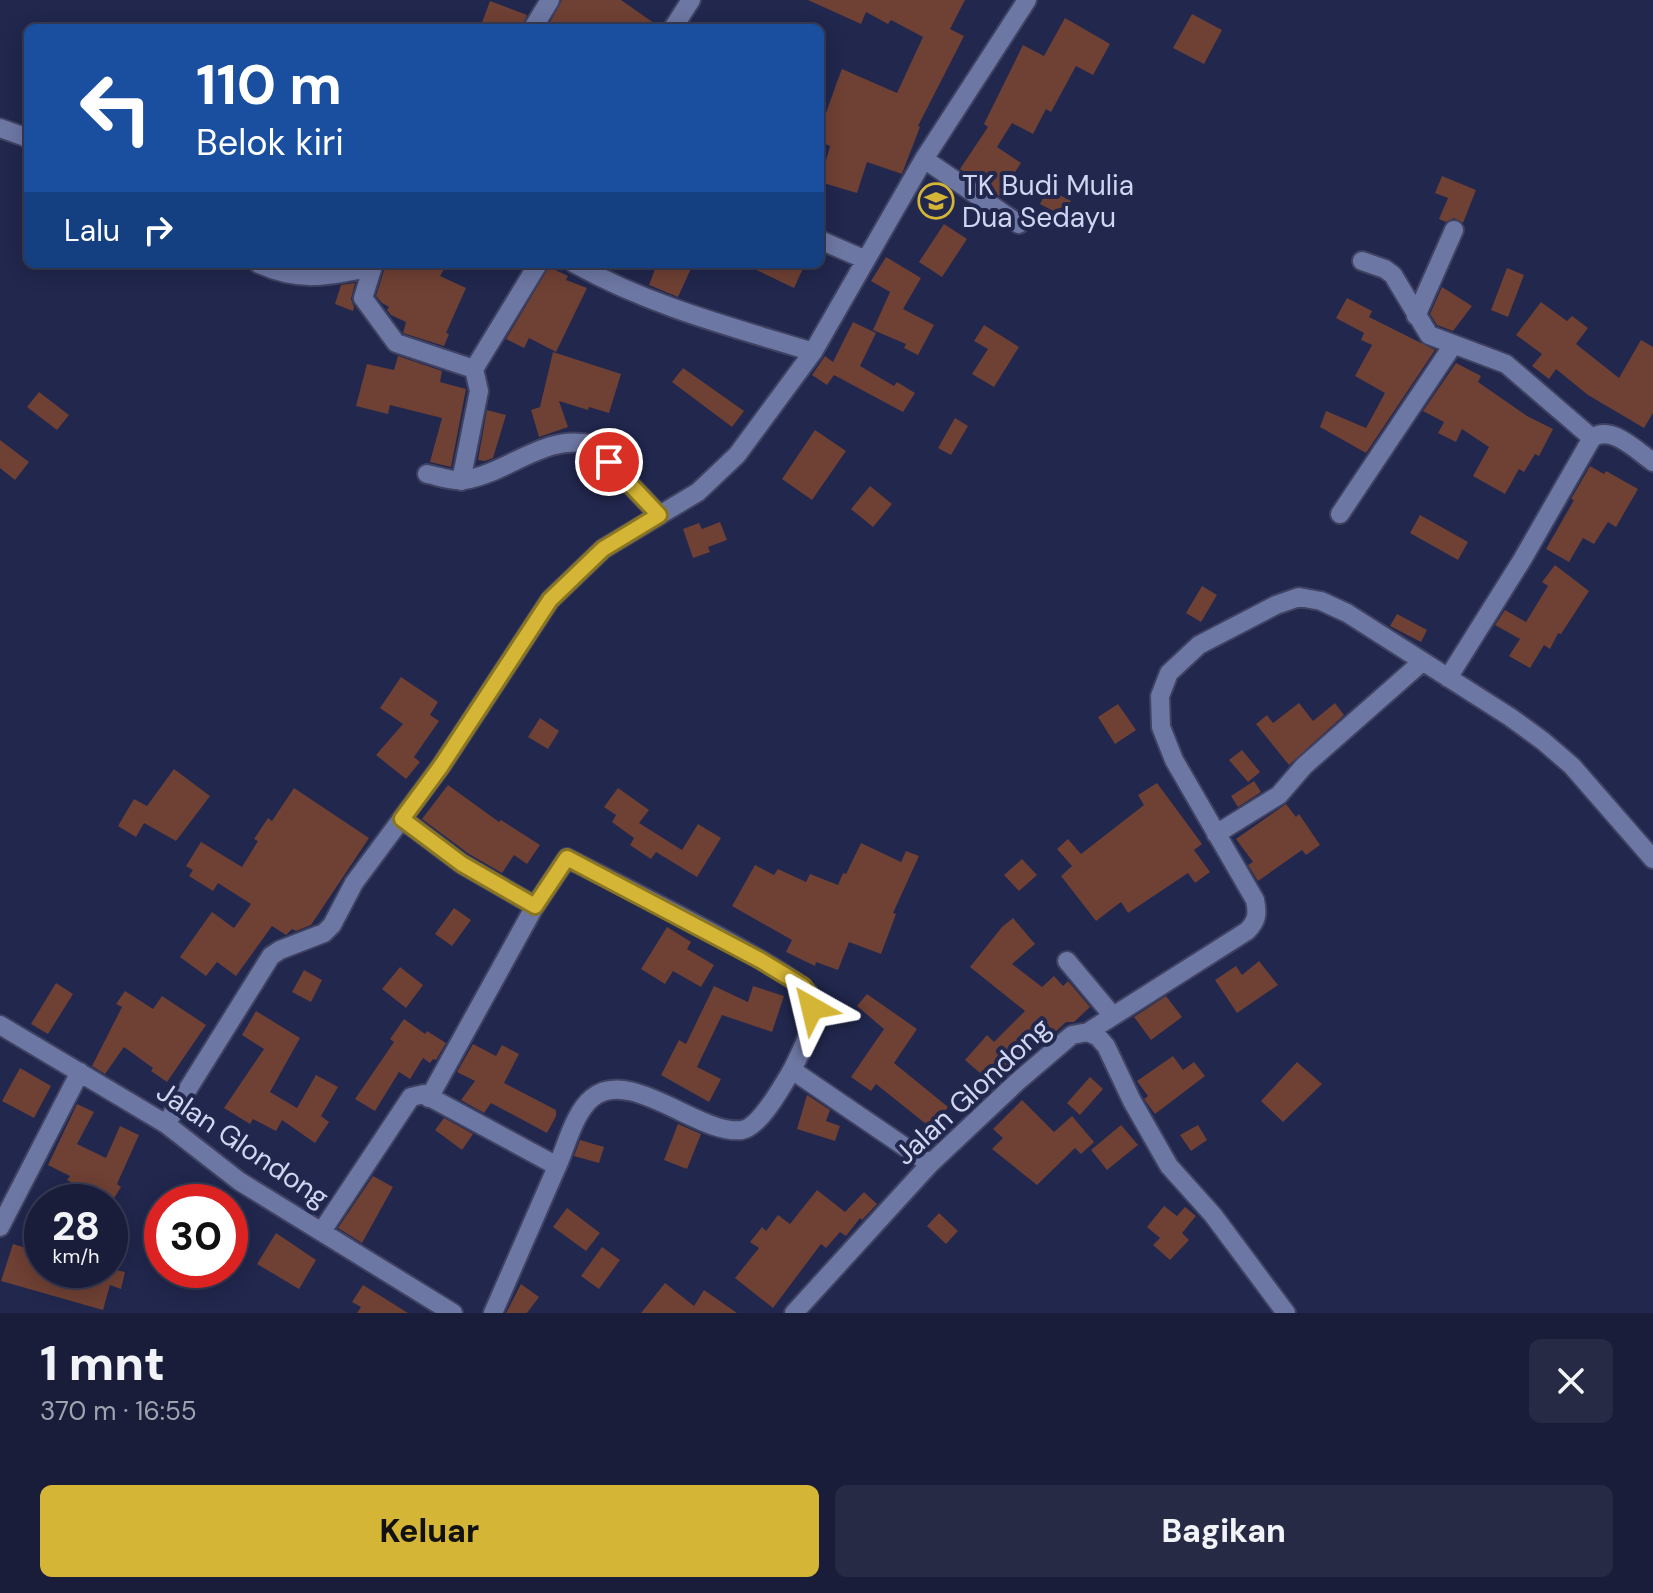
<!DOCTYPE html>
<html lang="id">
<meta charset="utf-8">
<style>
body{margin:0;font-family:"DM Sans",sans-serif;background:#262a45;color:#f1f3f6;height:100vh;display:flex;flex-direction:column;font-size:30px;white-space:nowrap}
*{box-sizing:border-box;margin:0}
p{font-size:26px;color:#9fa2af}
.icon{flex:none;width:44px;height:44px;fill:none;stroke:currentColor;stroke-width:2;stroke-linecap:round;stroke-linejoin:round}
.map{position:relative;height:1313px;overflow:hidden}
.drawer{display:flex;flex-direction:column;background:#191d3a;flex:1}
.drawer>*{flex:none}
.guide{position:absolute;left:24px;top:24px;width:800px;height:244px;border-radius:12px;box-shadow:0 4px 20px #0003,0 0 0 2px #373b54;background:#1a4fa0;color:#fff;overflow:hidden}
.speed{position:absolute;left:24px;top:1184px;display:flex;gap:16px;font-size:40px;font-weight:700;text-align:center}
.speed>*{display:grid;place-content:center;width:104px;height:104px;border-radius:50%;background:#191d3a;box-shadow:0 4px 20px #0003,0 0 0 2px #373b54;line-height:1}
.speed small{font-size:20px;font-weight:400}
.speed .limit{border:12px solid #d22;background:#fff;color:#111}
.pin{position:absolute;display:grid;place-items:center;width:68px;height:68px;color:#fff;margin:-34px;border:4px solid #fff;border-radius:50%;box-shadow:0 2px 8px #0007}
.me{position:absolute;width:88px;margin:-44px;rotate:323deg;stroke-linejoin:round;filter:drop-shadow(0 0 6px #0008)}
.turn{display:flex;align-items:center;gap:28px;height:168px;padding:0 40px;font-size:36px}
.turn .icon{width:104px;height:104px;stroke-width:2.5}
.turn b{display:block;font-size:56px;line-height:68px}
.then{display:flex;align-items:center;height:76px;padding:0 40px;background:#0003;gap:16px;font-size:30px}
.round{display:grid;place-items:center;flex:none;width:84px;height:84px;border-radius:12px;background:#262a45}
.headline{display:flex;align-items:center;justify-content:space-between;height:136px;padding:0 40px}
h1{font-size:48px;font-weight:800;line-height:60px}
.action{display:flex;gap:16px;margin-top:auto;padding:16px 40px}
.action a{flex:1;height:92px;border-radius:12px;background:#d5b535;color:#111;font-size:32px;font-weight:800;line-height:92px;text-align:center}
.action a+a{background:#262a45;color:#f1f3f6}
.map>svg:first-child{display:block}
.building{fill:#6f4034}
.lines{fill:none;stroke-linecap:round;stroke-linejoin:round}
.minor-casing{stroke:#3f4262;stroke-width:22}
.minor{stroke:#6d77a3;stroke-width:18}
.route-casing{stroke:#8a7622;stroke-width:20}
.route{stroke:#d5b535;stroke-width:14}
.labels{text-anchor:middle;stroke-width:8;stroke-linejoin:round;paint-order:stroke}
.poi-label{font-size:28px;fill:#d0d6ef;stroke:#21274d;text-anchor:start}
.street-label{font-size:28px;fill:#d0d6ef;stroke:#21274d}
</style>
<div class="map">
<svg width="1653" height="1313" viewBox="0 0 1653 1313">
<rect width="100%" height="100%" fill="#21274d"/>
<!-- building -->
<path class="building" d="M 562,0 L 621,0 L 661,28 L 547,28 Z
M 808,0 L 965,0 L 950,29 L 964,36 L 918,126 L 920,127 L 903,171 L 902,174 L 867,162 L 857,193 L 820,182 L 830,146 L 820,142 L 820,130 L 837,82 L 842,69 L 897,93 L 923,37 L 891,20 L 888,24 L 866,12 L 861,24 Z
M 490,1 L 527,15 L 521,28 L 480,28 Z
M 1192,14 L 1222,30 L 1204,64 L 1173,48 Z
M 1065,18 L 1110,44 L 1093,75 L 1076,66 L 1051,112 L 1046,109 L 1033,134 L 1012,123 L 997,147 L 1021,163 L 999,196 L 960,169 L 988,127 L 984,124 L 1023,45 L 1044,56 Z
M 1442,176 L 1476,190 L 1463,223 L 1454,218 L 1446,222 L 1439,219 L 1448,198 L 1435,193 Z
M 1048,189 L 1071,201 L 1063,216 L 1040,204 Z
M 944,224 L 967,239 L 942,277 L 919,262 Z
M 886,257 L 921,278 L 903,309 L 934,325 L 918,355 L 904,348 L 906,344 L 873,330 L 890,292 L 871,281 Z
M 386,264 L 447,264 L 440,276 L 466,288 L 446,333 L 449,334 L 444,346 L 403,333 L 406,322 L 391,315 L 387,310 L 389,307 L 382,303 L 376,296 Z
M 657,264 L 693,264 L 678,297 L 649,285 Z
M 744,264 L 805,264 L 794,288 Z
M 549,267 L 568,276 L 566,280 L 587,288 L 556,352 L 529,338 L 524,348 L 506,339 Z
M 1507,268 L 1524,275 L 1508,317 L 1491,310 Z
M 355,283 L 351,299 L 354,307 L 353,311 L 335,304 L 341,285 Z
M 1442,287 L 1472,306 L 1453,331 L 1437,325 L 1430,314 Z
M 1347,298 L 1372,311 L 1369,317 L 1435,350 L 1366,453 L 1320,427 L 1326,411 L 1366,428 L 1385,393 L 1355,376 L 1372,345 L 1361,340 L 1364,333 L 1336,318 Z
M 1541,302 L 1567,321 L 1572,316 L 1588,328 L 1576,344 L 1619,378 L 1641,340 L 1653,347 L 1653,413 L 1644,428 L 1588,395 L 1556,369 L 1549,379 L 1532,366 L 1542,354 L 1516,335 Z
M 853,322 L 876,333 L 860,366 L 894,386 L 897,382 L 915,393 L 903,412 L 834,375 L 827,385 L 812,375 L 825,356 L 833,362 Z
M 984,325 L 1019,347 L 994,387 L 972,374 L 988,349 L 974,341 Z
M 553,352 L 621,374 L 609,413 L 589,407 L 588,410 L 559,401 L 568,427 L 539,437 L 531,410 L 540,407 Z
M 398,356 L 442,371 L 440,382 L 466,389 L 451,467 L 430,462 L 442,418 L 390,405 L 388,414 L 356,406 L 367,364 L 394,370 Z
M 1456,363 L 1481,376 L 1478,382 L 1527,416 L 1553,429 L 1539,456 L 1535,454 L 1524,472 L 1519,469 L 1505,494 L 1473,476 L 1489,447 L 1462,429 L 1456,442 L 1438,433 L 1444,422 L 1423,411 Z
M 683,368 L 744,411 L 732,427 L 672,382 Z
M 39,392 L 69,415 L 57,430 L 27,407 Z
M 487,410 L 506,415 L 493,458 L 485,461 L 478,460 Z
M 955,418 L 968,426 L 951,455 L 938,448 Z
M 815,430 L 846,451 L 812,500 L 782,479 Z
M 0,440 L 29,462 L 15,480 L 0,468 Z
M 1590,466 L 1604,474 L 1606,471 L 1638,489 L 1616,527 L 1608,522 L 1594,544 L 1583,538 L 1569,562 L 1546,549 L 1574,500 L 1571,499 Z
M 870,486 L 892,504 L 873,527 L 851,509 Z
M 1420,515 L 1468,542 L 1458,560 L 1410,533 Z
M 720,522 L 727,540 L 708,547 L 710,552 L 693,558 L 683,529 L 699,523 L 702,529 Z
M 1555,565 L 1589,591 L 1561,634 L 1558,633 L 1550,649 L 1544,645 L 1530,668 L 1509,656 L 1520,639 L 1495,625 L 1505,610 L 1526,622 L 1548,586 L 1542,582 Z
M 1202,586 L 1217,595 L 1201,622 L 1186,613 Z
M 1397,614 L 1427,630 L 1421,642 L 1390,626 Z
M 401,677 L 438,702 L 430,715 L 439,721 L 414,757 L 420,762 L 406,779 L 376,755 L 403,724 L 380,708 Z
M 1299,703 L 1313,721 L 1335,703 L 1344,715 L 1289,765 L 1256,724 L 1267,715 L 1273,723 Z
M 1118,704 L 1136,730 L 1115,744 L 1098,717 Z
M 540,718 L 559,731 L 548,749 L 528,737 Z
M 1242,750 L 1260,772 L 1248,782 L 1229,760 Z
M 174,769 L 210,796 L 176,841 L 144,823 L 136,837 L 118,826 L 134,799 L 147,806 Z
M 1254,781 L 1261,792 L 1238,807 L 1231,796 Z
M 1157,783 L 1202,844 L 1194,850 L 1210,872 L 1195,883 L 1188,873 L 1128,913 L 1121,902 L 1096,921 L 1061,876 L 1072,866 L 1057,849 L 1068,839 L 1081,854 L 1144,805 L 1138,795 Z
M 448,785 L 499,822 L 501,820 L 540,845 L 527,864 L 514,855 L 502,873 L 469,854 L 422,819 Z
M 294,788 L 369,838 L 311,925 L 296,931 L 292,929 L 286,935 L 272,926 L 236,976 L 217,962 L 206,976 L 180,957 L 212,912 L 234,928 L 251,904 L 218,883 L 213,891 L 189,876 L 193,870 L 186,866 L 201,842 L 242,867 L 258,841 L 254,839 L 268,818 L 272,821 Z
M 618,788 L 649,810 L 639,823 L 682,850 L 698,824 L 721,838 L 697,877 L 656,852 L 651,859 L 630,845 L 634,838 L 612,822 L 616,815 L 604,807 Z
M 1286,804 L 1296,817 L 1299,814 L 1320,845 L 1306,855 L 1302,850 L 1258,881 L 1248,865 L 1253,862 L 1236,839 Z
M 861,843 L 901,862 L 906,851 L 919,856 L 893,913 L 896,914 L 881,954 L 849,942 L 838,970 L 816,962 L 815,966 L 786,952 L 792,940 L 732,906 L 755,865 L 774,875 L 778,869 L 806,882 L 810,874 L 838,885 L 843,873 L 846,874 Z
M 1022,859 L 1037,875 L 1019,891 L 1004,875 Z
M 454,908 L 471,920 L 452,946 L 435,934 Z
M 1013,918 L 1035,944 L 1012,964 L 1042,987 L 1054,976 L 1063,986 L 1068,981 L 1090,1007 L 1074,1022 L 1066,1022 L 1038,1048 L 1036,1046 L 1011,1071 L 1002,1064 L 988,1080 L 965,1060 L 987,1035 L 994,1042 L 1025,1011 L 970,967 L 1002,927 Z
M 667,927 L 691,942 L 687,949 L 714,965 L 701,987 L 673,971 L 665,984 L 641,969 Z
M 1259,961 L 1278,985 L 1237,1013 L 1215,980 L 1236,966 L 1242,975 Z
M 400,967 L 423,985 L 406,1008 L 382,989 Z
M 304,970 L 322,980 L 311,1002 L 292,992 Z
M 56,983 L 73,994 L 48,1034 L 31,1024 Z
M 714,986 L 748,1002 L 753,986 L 784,996 L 772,1032 L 722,1015 L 697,1067 L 721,1079 L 709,1102 L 661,1075 L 679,1040 L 686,1044 Z
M 125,991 L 153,1009 L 162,996 L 206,1025 L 167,1082 L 151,1071 L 153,1068 L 124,1047 L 105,1074 L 92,1066 L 122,1007 L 116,1004 Z
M 867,994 L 917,1029 L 894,1063 L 948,1107 L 931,1128 L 876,1084 L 871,1091 L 851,1077 L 884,1029 L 857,1006 Z
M 1166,996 L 1182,1017 L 1151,1040 L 1134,1017 Z
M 256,1011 L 300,1038 L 270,1092 L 297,1108 L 316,1075 L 338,1087 L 321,1116 L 329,1122 L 315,1143 L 282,1120 L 276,1131 L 253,1119 L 250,1124 L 224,1108 L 264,1049 L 242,1035 Z
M 404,1019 L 425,1034 L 427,1031 L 446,1043 L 436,1060 L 433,1059 L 430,1063 L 423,1058 L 410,1079 L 399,1072 L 375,1111 L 355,1099 L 394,1042 L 390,1039 Z
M 473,1044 L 496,1056 L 502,1045 L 519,1054 L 504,1083 L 556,1110 L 556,1116 L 547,1133 L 491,1103 L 484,1113 L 461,1100 L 475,1081 L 457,1072 Z
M 1173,1056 L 1183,1070 L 1194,1062 L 1205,1076 L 1155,1114 L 1144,1099 L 1148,1096 L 1137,1081 Z
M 1297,1062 L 1322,1084 L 1283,1122 L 1261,1101 Z
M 20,1068 L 51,1086 L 34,1118 L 2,1101 Z
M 1090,1077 L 1103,1089 L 1080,1115 L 1067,1103 Z
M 807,1095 L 830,1110 L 826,1121 L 840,1126 L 835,1141 L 797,1129 Z
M 1022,1100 L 1054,1132 L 1072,1116 L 1094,1142 L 1081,1154 L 1075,1148 L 1037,1185 L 992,1149 L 1003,1138 L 993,1129 Z
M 77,1104 L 94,1112 L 77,1144 L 106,1158 L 120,1126 L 139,1135 L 117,1184 L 121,1187 L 111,1203 L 67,1180 L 70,1176 L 48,1165 Z
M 444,1118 L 473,1134 L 462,1150 L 435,1130 Z
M 678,1124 L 701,1134 L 687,1169 L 664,1160 Z
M 1121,1125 L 1138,1145 L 1107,1170 L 1091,1150 Z
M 1198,1125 L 1207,1140 L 1191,1151 L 1180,1135 Z
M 580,1140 L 604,1147 L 599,1163 L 574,1156 Z
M 373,1176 L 393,1187 L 362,1243 L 338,1228 Z
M 817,1190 L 845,1212 L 864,1192 L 877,1204 L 862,1220 L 860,1218 L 846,1236 L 840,1232 L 826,1248 L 821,1244 L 773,1308 L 735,1278 L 759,1248 L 750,1242 L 762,1227 L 766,1231 L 778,1215 L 790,1224 Z
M 1164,1206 L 1177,1216 L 1185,1207 L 1196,1216 L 1182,1233 L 1189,1240 L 1170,1260 L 1153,1245 L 1160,1238 L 1147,1227 Z
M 567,1208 L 600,1233 L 586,1251 L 553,1227 Z
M 939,1213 L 958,1231 L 946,1244 L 927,1226 Z
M 276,1233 L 316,1260 L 299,1289 L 257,1264 Z
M 13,1244 L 42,1253 L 42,1270 L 78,1279 L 71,1274 L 71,1270 L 116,1270 L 125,1272 L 121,1289 L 110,1285 L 103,1310 L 1,1281 Z
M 602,1247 L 620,1260 L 599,1289 L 581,1276 Z
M 665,1283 L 694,1306 L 704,1290 L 737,1313 L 641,1313 Z
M 521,1284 L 539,1297 L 527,1313 L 506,1313 Z
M 363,1285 L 408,1313 L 357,1313 L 361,1307 L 352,1302 Z"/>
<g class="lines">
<defs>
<path id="minor" d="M 533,28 L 550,0
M 673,28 L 691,0
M 0,128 L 28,138
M 924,159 L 1019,224
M 820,240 L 866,260
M 1362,261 L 1385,269 L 1393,275 L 1429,335 L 1506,364 L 1592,438
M 259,264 C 299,282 326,277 368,268 L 374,264
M 575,264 C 650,306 732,327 813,352
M 373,266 L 363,298 L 396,343 L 474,369
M 1416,316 L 1454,230
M 427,474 C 438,476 453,482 464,480 C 509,473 546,432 593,445 L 659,515
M 461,481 L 479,391 L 474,369 L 538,264
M 1340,514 L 1453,345
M 1448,678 L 1522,560 L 1592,438 C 1611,424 1637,451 1653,462
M 402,819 L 462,864 L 535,906
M 1216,834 L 1279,795 L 1304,766 L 1422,662
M 1067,961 L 1113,1016
M 0,1025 L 166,1124 L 239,1181 L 453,1313
M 1088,1032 L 1247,931 C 1257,921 1258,914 1255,900 L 1174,760 L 1161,727 L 1160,696 L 1169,673 L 1199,645 L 1276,605 L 1299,597 L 1321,601 L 1347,613 L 1510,717 L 1543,741 L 1572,766 L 1653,859
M 429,1098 L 535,906 L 567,858 C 602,876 797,972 809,994 C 821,1018 802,1049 792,1070 L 930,1164
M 166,1124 L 271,956 L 280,950 L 324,933 L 332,925 L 354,883 L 441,766 L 550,600 L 603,549 L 698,492 L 737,455 L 813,352 L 924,159 L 1027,0
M 0,1227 L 80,1072
M 322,1231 L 411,1097 L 424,1094 L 557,1166
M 493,1313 C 515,1263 537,1213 559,1162 C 567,1143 575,1112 592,1098 C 630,1066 700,1136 742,1130 C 760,1127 783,1085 792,1070
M 794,1313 L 930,1164 L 1017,1082 L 1072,1035 L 1088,1032 L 1098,1037 L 1106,1046 L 1132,1101 L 1169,1166 L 1213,1215 L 1286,1313"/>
</defs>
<!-- minor casing -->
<use href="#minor" class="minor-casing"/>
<!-- minor -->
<use href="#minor" class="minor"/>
</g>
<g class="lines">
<defs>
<path id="route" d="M 609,462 L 659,515 L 603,549 L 550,600 L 441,766 L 402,819 L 462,864 L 535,906 L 567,858 L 760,960 L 803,986 L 810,996 L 812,1008"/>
</defs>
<!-- route casing -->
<use href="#route" class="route-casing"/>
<!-- route -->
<use href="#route" class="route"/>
</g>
<!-- icons -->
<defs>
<symbol id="school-ring" viewBox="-11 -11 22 22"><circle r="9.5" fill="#21274d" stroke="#d5b535" stroke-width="1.5"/><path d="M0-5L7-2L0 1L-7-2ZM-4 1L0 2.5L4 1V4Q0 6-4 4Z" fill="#d5b535"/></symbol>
</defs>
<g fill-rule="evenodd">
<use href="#school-ring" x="916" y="181" width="40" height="40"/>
</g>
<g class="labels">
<!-- poi labels -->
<g class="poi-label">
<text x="962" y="195">TK Budi Mulia<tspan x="962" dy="32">Dua Sedayu</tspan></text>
</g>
<!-- street labels -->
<g class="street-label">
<text transform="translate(972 1091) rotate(-43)" y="10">Jalan Glondong</text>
<text transform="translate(243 1144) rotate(34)" y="10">Jalan Glondong</text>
</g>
</g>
</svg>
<div class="speed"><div>28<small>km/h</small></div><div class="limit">30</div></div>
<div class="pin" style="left:609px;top:462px;background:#d93025"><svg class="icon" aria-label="arrive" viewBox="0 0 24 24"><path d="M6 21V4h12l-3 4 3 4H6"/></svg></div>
<svg class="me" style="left:812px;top:1008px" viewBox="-20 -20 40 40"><path d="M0-17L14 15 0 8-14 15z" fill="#d5b535" stroke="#fff" stroke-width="4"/></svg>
<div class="guide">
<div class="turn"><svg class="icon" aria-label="left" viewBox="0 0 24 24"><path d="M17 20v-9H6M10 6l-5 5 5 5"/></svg><div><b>110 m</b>Belok kiri</div></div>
<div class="then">Lalu<svg class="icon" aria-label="right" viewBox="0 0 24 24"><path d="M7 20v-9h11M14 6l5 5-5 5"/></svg></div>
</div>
</div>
<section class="drawer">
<div class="headline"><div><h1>1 mnt</h1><p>370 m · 16:55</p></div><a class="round"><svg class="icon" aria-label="close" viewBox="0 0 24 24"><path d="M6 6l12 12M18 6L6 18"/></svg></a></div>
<div class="action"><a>Keluar</a><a>Bagikan</a></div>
</section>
